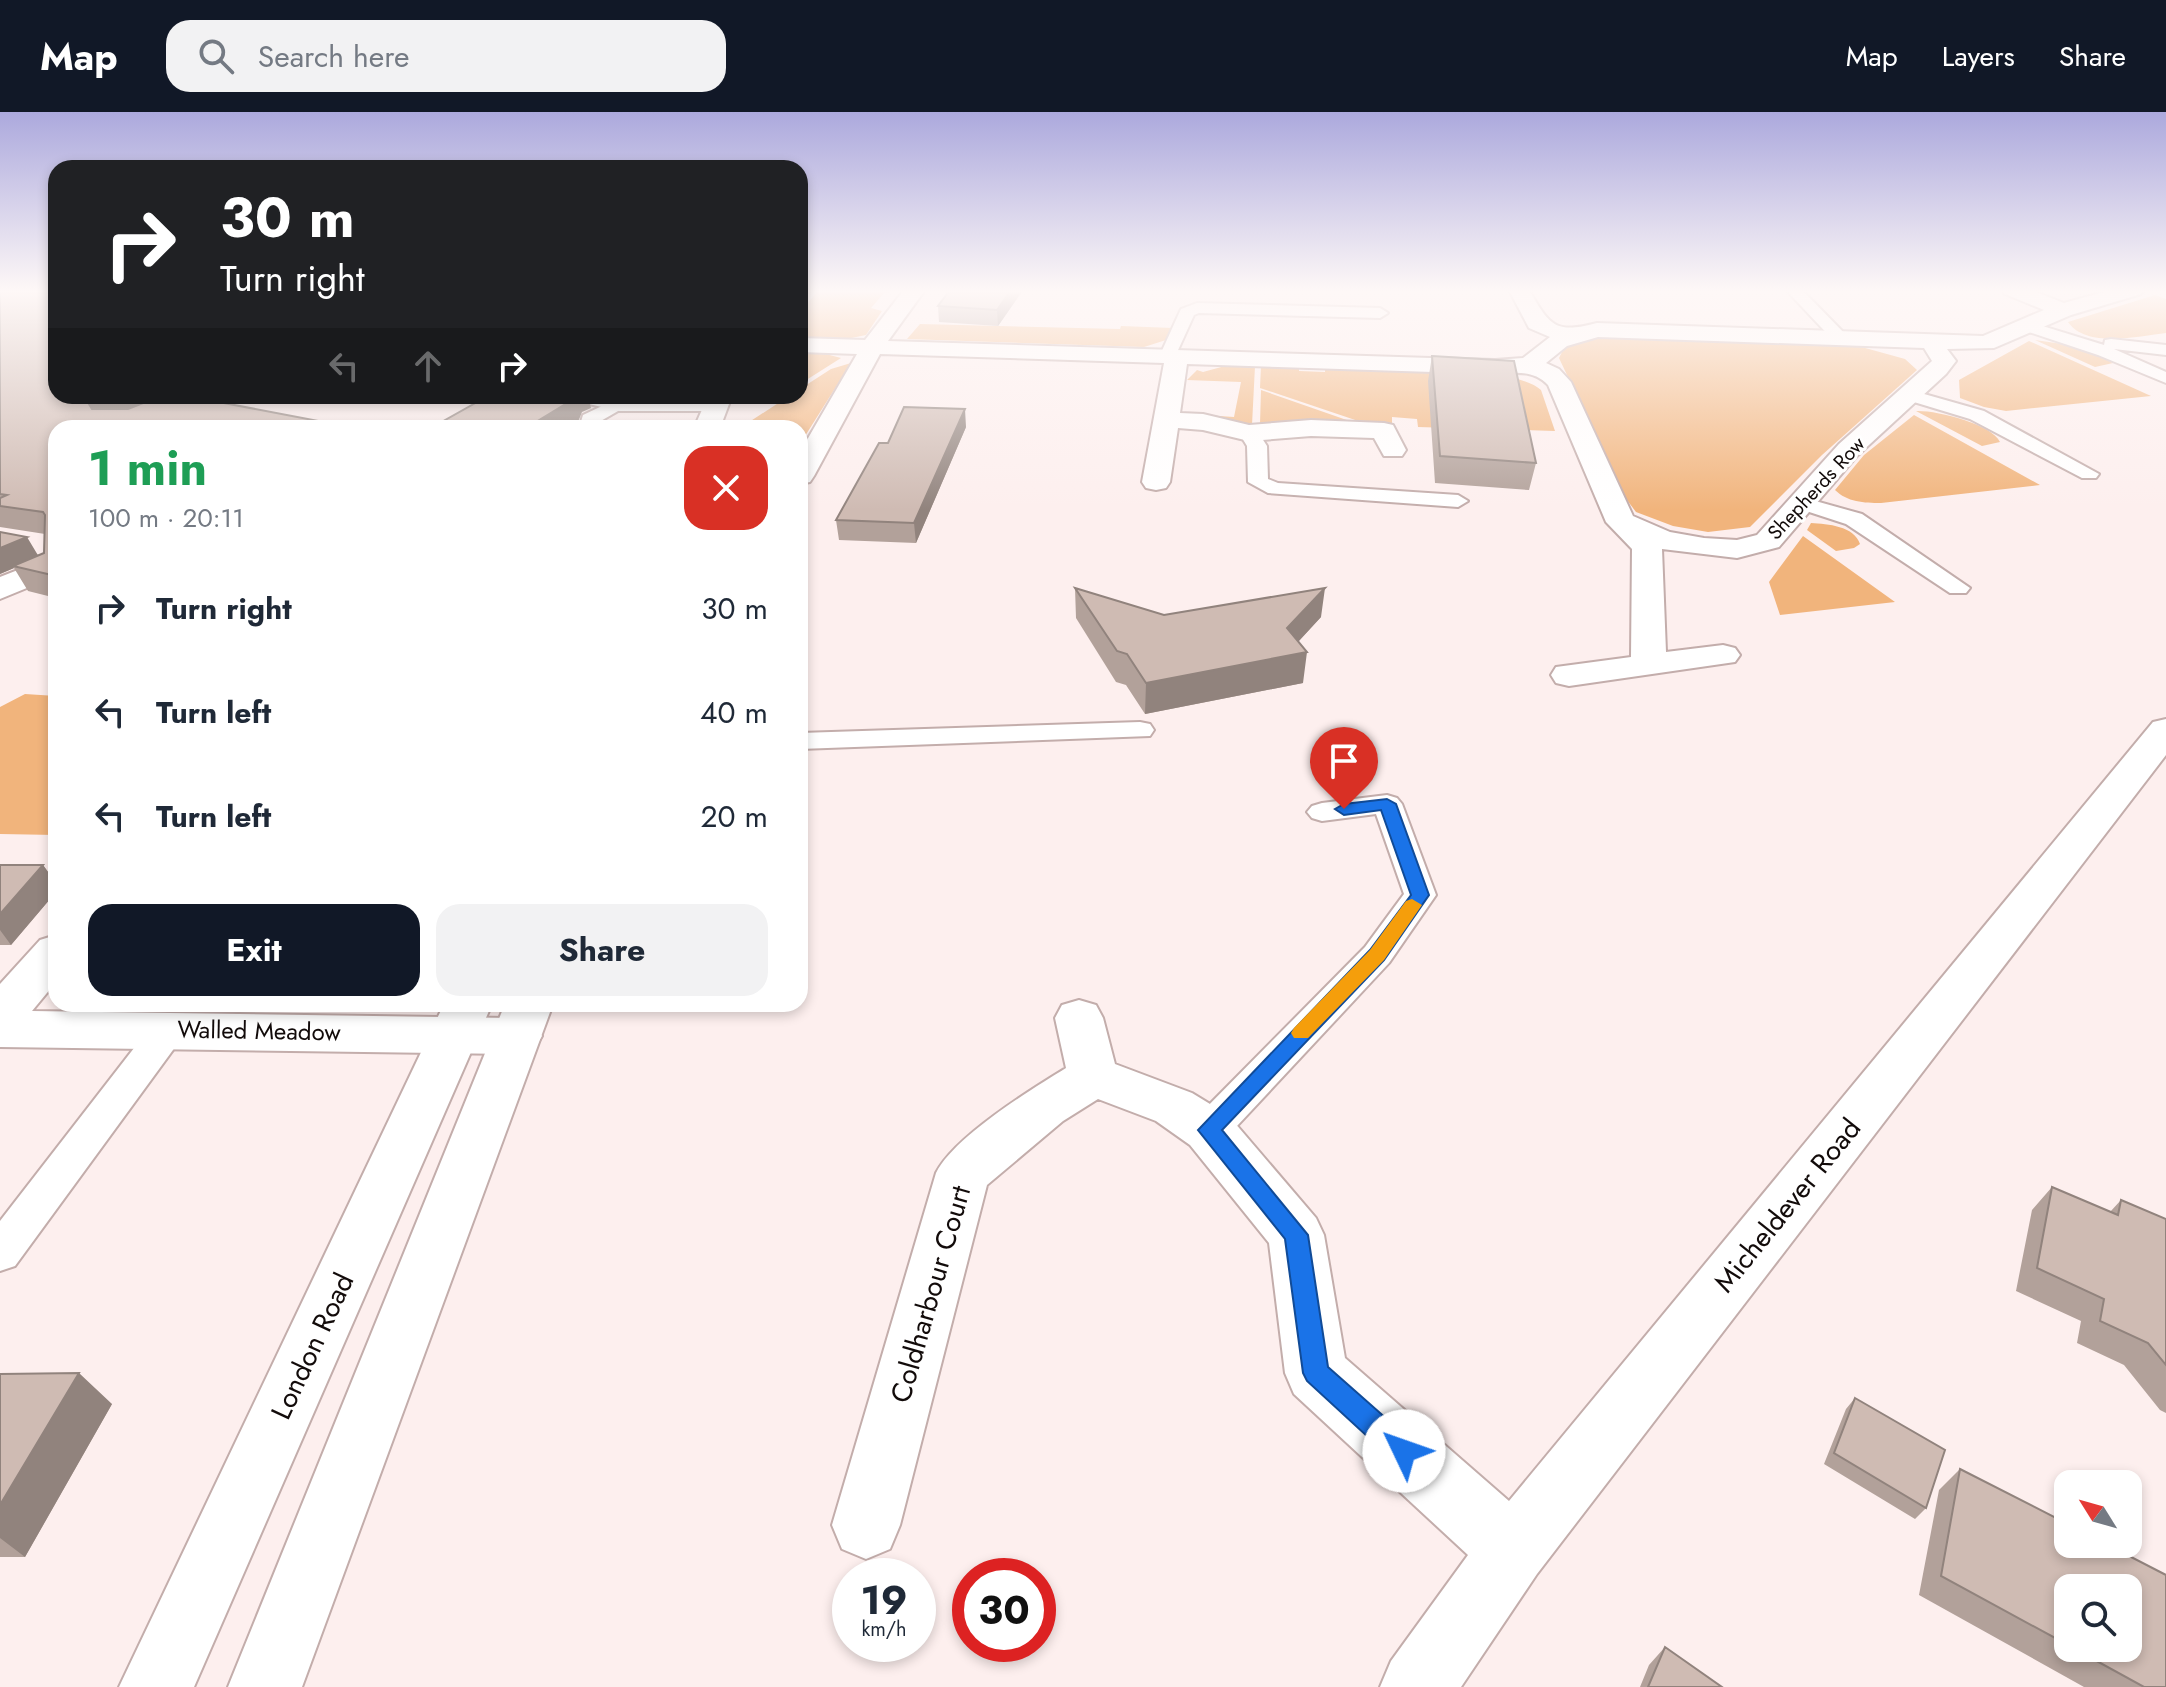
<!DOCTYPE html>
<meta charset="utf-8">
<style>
body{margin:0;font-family:Jost,sans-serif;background:#f2f2f3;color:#1f2937;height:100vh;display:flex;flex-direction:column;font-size:30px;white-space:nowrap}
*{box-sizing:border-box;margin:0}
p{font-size:26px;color:#747a83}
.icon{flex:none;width:44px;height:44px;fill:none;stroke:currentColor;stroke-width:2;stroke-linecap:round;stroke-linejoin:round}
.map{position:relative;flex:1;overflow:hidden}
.sheet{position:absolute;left:48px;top:308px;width:760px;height:592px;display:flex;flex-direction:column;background:#fff;border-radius:24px;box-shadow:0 4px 12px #0003}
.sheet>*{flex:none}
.top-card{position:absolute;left:48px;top:48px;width:760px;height:244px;border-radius:24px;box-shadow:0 4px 12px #0003;background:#202124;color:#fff;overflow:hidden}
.needle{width:52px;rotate:307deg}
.fabs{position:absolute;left:2054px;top:1358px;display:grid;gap:16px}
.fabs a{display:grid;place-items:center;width:88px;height:88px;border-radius:16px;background:#fff;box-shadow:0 4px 12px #0003;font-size:40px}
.speed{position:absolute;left:832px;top:1446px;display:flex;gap:16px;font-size:40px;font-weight:700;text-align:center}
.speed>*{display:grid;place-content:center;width:104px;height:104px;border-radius:50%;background:#fff;box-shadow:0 4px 12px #0003;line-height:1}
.speed small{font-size:20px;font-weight:400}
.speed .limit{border:12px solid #d22;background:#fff;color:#111}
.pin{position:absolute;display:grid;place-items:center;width:68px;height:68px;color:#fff;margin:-82px -34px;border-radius:50% 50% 50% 0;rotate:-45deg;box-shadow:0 0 8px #0007}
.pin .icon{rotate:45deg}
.me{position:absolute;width:88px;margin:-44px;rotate:312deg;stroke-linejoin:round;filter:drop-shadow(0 0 6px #0008)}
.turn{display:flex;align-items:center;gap:28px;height:168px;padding:0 40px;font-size:36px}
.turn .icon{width:104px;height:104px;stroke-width:2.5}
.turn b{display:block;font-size:56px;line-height:68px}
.lanes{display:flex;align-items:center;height:76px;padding:0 40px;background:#0003;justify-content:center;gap:40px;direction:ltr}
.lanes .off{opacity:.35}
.round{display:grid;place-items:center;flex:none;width:84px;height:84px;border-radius:24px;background:#f2f2f3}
.summary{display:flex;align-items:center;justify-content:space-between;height:136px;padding:0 40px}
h1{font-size:48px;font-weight:700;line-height:60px;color:#1e9e55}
.primary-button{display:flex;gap:16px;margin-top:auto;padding:16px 40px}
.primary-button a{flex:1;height:92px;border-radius:24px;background:#111827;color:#fff;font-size:32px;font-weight:700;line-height:92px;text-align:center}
.primary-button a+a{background:#f2f2f3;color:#1f2937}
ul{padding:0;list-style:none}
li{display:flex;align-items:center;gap:24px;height:104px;padding:0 40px}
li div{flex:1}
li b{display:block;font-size:30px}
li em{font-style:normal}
header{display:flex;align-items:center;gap:48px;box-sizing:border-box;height:112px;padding:0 40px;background:#111827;color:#fff}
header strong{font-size:38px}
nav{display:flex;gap:44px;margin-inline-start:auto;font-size:28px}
.search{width:560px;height:72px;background:#f2f2f3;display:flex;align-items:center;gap:20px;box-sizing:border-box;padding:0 28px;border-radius:24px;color:#747a83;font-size:30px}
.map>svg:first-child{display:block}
.green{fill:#f1b47c}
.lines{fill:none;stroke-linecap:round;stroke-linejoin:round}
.lane-casing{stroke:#c3adab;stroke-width:4}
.street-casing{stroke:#c3adab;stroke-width:4}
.secondary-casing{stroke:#c3adab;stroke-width:4}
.lane{fill:#fff;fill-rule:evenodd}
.street{fill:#fff;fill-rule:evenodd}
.secondary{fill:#fff;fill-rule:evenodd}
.wall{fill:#b2a19a;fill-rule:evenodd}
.shaded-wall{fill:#91837d}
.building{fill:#cfbbb3;stroke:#91837d;stroke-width:2}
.route{fill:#1a73e8;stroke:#114b97;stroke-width:2}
.slow{fill:#f59e0b}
.labels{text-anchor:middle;stroke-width:6;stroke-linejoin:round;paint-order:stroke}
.far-street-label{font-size:20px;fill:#120b0a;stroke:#fff}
.street-label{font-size:24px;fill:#120b0a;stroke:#fff}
.near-street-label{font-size:28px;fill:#120b0a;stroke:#fff}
</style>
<header>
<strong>Map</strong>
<div class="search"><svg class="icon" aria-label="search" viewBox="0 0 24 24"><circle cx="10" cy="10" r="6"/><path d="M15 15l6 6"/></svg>Search here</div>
<nav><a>Map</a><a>Layers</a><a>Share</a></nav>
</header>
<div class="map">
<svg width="2166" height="1575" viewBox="0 0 2166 1575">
<rect width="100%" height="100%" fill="#fdefee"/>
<!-- green -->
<path class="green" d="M 819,178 L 901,178 L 884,181 L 871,196 L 882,199 L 866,223 C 844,228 821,232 800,224 L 800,200 Z
M 2155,183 L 2166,187 L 2166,221 C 2139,224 2087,237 2068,210 Z
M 920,212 L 1120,217 L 1121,214 L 1173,216 L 1166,228 L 1144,235 L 907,227 Z
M 1619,224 L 1858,234 L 1905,247 L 1917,258 L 1822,343 L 1750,415 L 1708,420 L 1673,414 L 1636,400 L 1624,384 L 1559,246 L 1565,234 L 1590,225 Z
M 2035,228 L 2076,234 L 2113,251 L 2095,255 Z
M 2029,229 L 2151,284 L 2006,299 L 1984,295 L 1960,286 L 1959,268 Z
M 822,241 L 841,246 L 800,272 L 800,242 Z
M 851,251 L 800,332 L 800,316 L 740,316 L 789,284 L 800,284 L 800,277 L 831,257 Z
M 1225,254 L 1255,254 L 1252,313 L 1237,313 L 1204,303 L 1234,305 L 1241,270 L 1187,268 L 1197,258 L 1203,260 Z
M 1261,254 L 1299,255 L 1299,259 L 1325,260 L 1325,256 C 1370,257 1511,251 1541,278 L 1555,319 L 1418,315 L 1417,307 L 1392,305 L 1392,314 L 1370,313 L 1260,276 Z
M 1261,278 L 1361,313 L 1305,310 L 1260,312 Z
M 1916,299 C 1936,298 1992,312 2000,330 L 1982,334 Z
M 1914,303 L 2040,373 L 1881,391 C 1864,391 1847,390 1835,378 L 1864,343 Z
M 1811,411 C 1828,412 1854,414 1860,432 L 1854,436 L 1836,439 L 1807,418 Z
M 1803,424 L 1895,490 L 1780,503 L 1769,470 Z
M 25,582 L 56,584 L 56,615 L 51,620 L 56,620 L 56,723 L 0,722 L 0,595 Z"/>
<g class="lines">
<defs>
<path id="lane" d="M 1786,178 L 1802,178 L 1848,225 L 1850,228 L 1848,231 L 1836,231 Z
M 1197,191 L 1380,196 L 1388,201 L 1380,206 L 1199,201 L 1194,203 L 1174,247 L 1162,247 L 1160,243 L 1181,197 Z
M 2026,209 L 2104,233 L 2105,228 L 2111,227 L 2166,233 L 2166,243 L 2114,237 L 2166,260 L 2166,271 L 2098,243 L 2020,217 L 2020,211 Z
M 1910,278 L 1984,299 L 2099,362 L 2096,366 L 2082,366 L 1970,307 L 1904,287 L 1901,283 Z
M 619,286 L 625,287 L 628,291 L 625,295 L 599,310 L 597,316 L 579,316 L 583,303 Z
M 1249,315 L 1256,317 L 1267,334 L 1268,367 L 1278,371 L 1458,383 L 1468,389 L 1458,395 L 1268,381 L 1248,370 L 1247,334 L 1239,321 Z
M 1801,385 L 1862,402 L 1970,476 L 1966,481 L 1950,481 L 1846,412 L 1794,395 L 1791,391 Z
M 1140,610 L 1150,612 L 1154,618 L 1150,624 L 800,637 L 800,621 Z
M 1387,683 L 1397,686 L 1402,692 L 1436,783 L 1389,851 L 1223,1029 L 1209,1033 L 1195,1029 L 1190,1018 L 1195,1007 L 1365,835 L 1404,782 L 1376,702 L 1322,709 L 1312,706 L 1307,700 L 1312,694 L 1322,691 Z
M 168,905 L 181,909 L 186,918 L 181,927 L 15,1154 L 0,1159 L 0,1109 L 155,909 Z"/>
<path id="street" d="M 904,178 L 925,178 L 888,229 L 1495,248 L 1523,246 L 1550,225 L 1529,216 L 1509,178 L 1529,178 C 1550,214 1555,222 1597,211 L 1983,224 L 2044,198 L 2005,182 L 2002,178 L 2031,178 L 2064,191 L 2111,178 L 2144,178 L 2141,182 L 2071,203 L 1994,236 L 1947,237 L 1956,249 L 1946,262 L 1857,344 L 1779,435 L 1737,446 L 1662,437 L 1666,540 L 1723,533 L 1735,536 L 1740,543 L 1735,550 L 1569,574 L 1556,571 L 1551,563 L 1556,555 L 1631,545 L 1632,437 L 1606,410 L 1548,273 C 1533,257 1514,261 1495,262 L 1187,252 L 1180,301 L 1203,302 L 1249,313 L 1311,308 L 1384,311 L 1393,313 L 1406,338 L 1402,344 L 1384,344 L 1374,326 L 1311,324 L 1249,329 L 1203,318 L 1178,316 L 1170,370 L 1166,376 L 1156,378 L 1146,376 L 1142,370 L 1164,251 L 880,242 L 814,364 L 810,370 L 800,372 L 800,340 L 857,242 L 800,240 L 800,226 L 865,228 ZM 1598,225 L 1924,236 L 1932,249 L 1839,332 L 1757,423 L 1737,428 L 1704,426 L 1670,420 L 1633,404 L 1571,270 L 1559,257 L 1546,251 L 1567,234 Z
M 173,284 L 207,284 L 204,289 L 139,316 L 103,316 L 107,310 Z
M 573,284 L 718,284 L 729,291 L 725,296 L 716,299 L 619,299 L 576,289 Z
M 56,443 L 56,464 L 0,487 L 0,465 Z
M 2166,607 L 2166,643 L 1537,1462 L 1461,1575 L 1380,1575 L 1391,1549 L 1468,1443 L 1294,1282 L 1285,1261 L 1269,1131 L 1190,1033 L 1156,1009 L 1098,987 L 1063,1009 L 987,1073 L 900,1413 L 890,1437 L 866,1447 L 842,1437 L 832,1413 L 936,1061 C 954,1025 1030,978 1066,956 L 1055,906 L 1062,893 L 1079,888 L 1096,893 L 1103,906 L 1115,952 L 1192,981 L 1228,1003 L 1316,1106 L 1324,1123 L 1345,1246 L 1509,1389 L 2153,610 Z
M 56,823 L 56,870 L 32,899 L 517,906 L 534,911 L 542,924 L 534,937 L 517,942 L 0,935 L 0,872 L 40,828 Z"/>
<path id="secondary" d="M 800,178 L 811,178 L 800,185 Z
M 708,284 L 732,284 L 720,316 L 694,316 Z
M 444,892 L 492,892 L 194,1575 L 119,1575 Z
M 505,892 L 553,892 L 302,1575 L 228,1575 Z"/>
</defs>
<!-- lane casing -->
<use href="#lane" class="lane-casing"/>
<!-- street casing -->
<use href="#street" class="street-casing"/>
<!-- secondary casing -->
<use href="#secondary" class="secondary-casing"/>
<!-- lane -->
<use href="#lane" class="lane"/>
<!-- street -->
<use href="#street" class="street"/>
<!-- secondary -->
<use href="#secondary" class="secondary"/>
</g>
<!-- wall -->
<path class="wall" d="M 0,178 L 56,284 L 160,285 L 56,316 L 56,486 L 28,479 L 14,456 L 0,462 L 0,420 L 38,443 L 44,441 L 45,422 L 0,415 Z
M 1023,178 L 998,214 L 939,210 L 938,194 Z
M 1432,244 L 1536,351 L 1529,378 L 1435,371 L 1428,269 Z
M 966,315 L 916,431 L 839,428 L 836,408 L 888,331 Z
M 1075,476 L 1164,503 L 1321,505 L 1298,530 L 1303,571 L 1145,602 L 1126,573 L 1116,570 L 1076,506 Z
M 0,753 L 43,753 L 56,771 L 56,780 L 11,833 L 0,833 Z
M 2052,1075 L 2110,1100 L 2121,1088 L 2166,1107 L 2166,1301 L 2160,1298 L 2124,1253 L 2077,1231 L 2081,1209 L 2016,1179 L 2032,1098 Z
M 0,1262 L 112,1292 L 25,1445 L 0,1445 Z
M 1855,1286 L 1926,1396 L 1915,1407 L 1824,1352 L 1846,1297 Z
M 1960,1357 L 2166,1575 L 2084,1575 L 1919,1483 L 1939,1378 ZM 2068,1476 L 2128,1536 L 2068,1536 Z
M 1665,1535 L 1722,1575 L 1640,1575 L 1649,1553 Z"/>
<!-- shaded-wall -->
<path class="shaded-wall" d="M 1011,178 L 1023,178 L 998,214 L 997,198 Z
M 99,284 L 159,284 L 160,286 L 100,314 L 89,292 L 95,285 Z
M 574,284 L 588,284 L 591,296 L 582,300 L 578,310 L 568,316 L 526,316 Z
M 965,297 L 966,315 L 916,431 L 914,411 Z
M 27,425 L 39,445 L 13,454 L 14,456 L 0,462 L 0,436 Z
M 1325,476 L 1321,505 L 1285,544 L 1307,540 L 1303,571 L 1145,602 L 1146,571 L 1287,516 Z
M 43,753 L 56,771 L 56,780 L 11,833 L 0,818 L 0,802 Z
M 79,1261 L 112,1292 L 25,1445 L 0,1426 L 0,1393 Z"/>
<!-- building -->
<path class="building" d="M 0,178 L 56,178 L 56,284 L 99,284 L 95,285 L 89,292 L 92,297 L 128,297 L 161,284 L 187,284 L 355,316 L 56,316 L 56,464 L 13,454 L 44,441 L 45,403 L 43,400 L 0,394 L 0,386 L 7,383 L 0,382 Z
M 950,178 L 1011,178 L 997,198 L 938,194 Z
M 1432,244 L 1514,249 L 1536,351 L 1440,344 Z
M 488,284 L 574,284 L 572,288 L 526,316 L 431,316 Z
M 904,295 L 965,297 L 914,411 L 836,408 L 879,331 L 888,331 Z
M 0,420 L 27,425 L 0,436 Z
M 1075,476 L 1164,503 L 1325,476 L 1287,516 L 1307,540 L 1146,571 L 1127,542 L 1117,539 Z
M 0,753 L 43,753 L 0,802 Z
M 2052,1075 L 2118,1103 L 2121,1088 L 2166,1107 L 2166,1253 L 2148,1231 L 2100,1209 L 2104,1187 L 2037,1156 Z
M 79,1261 L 0,1393 L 0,1262 Z
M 1855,1286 L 1945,1338 L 1926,1396 L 1834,1341 Z
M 1960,1357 L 2068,1412 L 2068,1432 L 2106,1432 L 2166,1463 L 2166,1575 L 2144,1575 L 2073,1536 L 2128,1536 L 2128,1476 L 2068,1476 L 2068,1533 L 1941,1464 Z
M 1665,1535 L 1722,1575 L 1648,1575 Z"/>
<!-- sky -->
<linearGradient id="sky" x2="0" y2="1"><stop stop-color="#aca9dd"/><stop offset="0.45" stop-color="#fef8f7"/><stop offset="1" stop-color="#fef8f7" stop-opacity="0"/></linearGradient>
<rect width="2166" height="398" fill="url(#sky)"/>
<!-- route -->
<path class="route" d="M 1387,687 L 1396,692 L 1429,783 L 1384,848 L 1222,1018 L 1308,1123 L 1328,1255 L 1413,1330 L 1417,1339 L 1413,1349 L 1404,1353 L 1394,1349 L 1307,1269 L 1303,1261 L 1285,1127 L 1198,1018 L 1370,838 L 1411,783 L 1381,698 L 1344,703 L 1335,697 L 1344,692 Z"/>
<!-- slow -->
<path class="slow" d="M 1412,787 L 1422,793 L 1384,848 L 1308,926 L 1294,926 L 1291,921 L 1294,916 L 1370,838 L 1406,789 Z"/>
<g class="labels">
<!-- far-street labels -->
<g class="far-street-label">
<text transform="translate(1816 376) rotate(-47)" y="7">Shepherds Row</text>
</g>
<!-- street labels -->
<g class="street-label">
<text transform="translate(259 919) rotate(1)" y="8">Walled Meadow</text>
</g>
<!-- near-street labels -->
<g class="near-street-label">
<text transform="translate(1787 1093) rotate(-51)" y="10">Micheldever Road</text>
<text transform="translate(930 1182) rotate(-74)" y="10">Coldharbour Court</text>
<text transform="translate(312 1234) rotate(-65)" y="10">London Road</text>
</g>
</g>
</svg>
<div class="fabs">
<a><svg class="needle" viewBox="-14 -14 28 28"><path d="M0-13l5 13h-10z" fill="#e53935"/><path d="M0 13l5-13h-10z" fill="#747a83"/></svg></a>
<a><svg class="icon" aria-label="search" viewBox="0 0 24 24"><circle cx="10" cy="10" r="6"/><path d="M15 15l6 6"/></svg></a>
</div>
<div class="speed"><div>19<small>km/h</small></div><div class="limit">30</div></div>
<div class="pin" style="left:1344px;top:697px;background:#d93025"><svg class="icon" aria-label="arrive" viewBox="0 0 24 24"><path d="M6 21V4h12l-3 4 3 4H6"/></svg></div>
<svg class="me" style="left:1404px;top:1339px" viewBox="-20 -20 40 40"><circle r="19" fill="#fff"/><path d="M0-13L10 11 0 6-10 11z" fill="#1a73e8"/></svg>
<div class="top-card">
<div class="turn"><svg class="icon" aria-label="right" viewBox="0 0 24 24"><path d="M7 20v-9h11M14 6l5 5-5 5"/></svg><div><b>30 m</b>Turn right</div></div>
<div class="lanes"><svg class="icon off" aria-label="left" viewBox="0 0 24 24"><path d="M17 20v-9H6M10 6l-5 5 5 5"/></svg><svg class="icon off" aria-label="ahead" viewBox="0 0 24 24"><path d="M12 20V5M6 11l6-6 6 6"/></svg><svg class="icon" aria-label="right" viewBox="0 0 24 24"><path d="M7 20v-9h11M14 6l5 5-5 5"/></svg></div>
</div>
<section class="sheet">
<div class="summary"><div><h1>1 min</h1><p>100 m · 20:11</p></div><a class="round" style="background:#d93025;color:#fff"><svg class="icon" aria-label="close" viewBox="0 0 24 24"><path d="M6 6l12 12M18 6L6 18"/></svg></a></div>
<ul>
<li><svg class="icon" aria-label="right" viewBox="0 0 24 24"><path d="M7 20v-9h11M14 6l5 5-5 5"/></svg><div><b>Turn right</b></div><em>30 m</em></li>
<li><svg class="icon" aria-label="left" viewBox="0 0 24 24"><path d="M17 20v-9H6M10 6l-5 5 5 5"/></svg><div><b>Turn left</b></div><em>40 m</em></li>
<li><svg class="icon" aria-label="left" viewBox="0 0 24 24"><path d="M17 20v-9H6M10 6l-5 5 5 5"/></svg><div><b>Turn left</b></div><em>20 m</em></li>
</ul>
<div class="primary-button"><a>Exit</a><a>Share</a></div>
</section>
</div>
